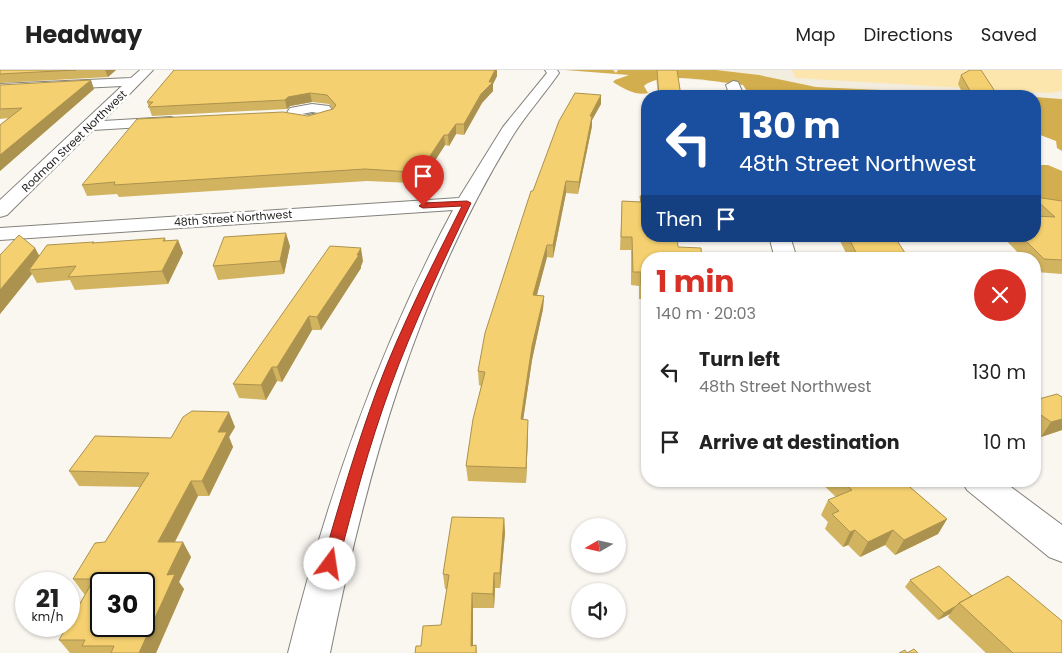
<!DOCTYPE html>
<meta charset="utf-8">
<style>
body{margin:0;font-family:Poppins,sans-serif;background:#f6f6f6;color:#222;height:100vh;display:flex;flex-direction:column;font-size:19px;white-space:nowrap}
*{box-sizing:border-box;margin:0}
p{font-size:16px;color:#767676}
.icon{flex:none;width:28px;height:28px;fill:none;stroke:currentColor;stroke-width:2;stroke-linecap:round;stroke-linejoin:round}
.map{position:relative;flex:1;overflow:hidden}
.details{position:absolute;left:641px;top:182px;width:400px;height:235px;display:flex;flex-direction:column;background:#fff;border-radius:20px;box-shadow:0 1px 4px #0004}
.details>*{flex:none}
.banner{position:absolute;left:641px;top:20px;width:400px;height:152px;border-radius:20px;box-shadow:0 1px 4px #0004;background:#1a4fa0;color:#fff;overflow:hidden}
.needle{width:32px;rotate:261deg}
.buttons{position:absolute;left:571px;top:448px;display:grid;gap:10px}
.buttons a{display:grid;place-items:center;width:55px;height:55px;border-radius:50%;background:#fff;box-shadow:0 1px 4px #0004;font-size:25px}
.speed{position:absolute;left:15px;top:502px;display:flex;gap:10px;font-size:25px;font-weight:700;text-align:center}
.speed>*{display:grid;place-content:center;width:65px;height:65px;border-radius:50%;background:#fff;box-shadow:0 1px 4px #0004;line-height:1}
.speed small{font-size:12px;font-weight:400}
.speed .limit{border:2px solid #111;border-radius:8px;background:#fff;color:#111}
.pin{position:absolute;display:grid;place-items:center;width:42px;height:42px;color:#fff;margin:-51px -21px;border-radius:50% 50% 50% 0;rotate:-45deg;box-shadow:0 0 5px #0007}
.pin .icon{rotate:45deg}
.me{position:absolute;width:55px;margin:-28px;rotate:14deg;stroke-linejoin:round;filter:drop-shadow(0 0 4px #0008)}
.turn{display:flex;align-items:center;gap:18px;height:105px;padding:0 15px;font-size:22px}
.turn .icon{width:65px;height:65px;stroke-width:2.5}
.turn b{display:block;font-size:35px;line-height:42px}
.then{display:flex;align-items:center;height:48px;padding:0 15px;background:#0003;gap:10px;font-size:19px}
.round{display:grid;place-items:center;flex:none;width:52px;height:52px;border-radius:26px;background:#f6f6f6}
.overview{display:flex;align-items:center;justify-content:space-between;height:85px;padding:0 15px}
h1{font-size:30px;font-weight:700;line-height:38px;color:#d93025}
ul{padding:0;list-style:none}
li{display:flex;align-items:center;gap:15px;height:70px;padding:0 15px}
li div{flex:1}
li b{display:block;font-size:19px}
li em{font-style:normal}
header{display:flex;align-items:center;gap:30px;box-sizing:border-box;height:70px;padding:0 25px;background:#fff;border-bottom:1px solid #e0e0e0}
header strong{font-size:24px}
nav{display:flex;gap:28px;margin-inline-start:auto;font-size:18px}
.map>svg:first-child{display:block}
.built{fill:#f2eddf}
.green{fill:#fce6ad}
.forest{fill:#d2ae4e}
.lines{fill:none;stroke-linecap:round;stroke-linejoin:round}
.minor-casing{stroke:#84827c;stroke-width:2}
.minor{fill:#fff;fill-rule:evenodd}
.wall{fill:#d2b360}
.shaded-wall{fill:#ab924e}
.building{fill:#f4d070;stroke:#ab924e;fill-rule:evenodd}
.route{fill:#d93025;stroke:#8d1f18}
.labels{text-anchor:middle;stroke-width:5;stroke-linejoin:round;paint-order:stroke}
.far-street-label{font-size:11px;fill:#1e1d1b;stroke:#fff}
</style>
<header>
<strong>Headway</strong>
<nav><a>Map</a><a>Directions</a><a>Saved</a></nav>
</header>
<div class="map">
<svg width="1062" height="583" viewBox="0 0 1062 583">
<rect width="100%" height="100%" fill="#faf7f1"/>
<!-- built -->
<path class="built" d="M 574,0 L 1062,0 L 1062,28 L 733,13 Z"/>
<!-- green -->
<path class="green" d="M 792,0 L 1059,0 L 1062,1 L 1062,21 L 1048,23 L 795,8 Z"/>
<!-- forest -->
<path class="forest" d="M 565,0 L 613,0 L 616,3 L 618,0 L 716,0 L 759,5 L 816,17 L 1015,26 L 905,26 L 868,23 L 826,26 L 750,26 L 743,15 C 720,13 662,0 644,16 L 648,23 C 636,26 624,19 613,12 L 615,10 L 629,5 Z
M 1035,27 L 1062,29 L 1062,81 L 1057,78 L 1056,71 L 1035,63 Z
M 1035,95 L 1048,95 L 1062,101 L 1062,140 L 1035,136 Z"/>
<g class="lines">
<defs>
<path id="minor" d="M 140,0 L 153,0 L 103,51 L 171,47 L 176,49 L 179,52 L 176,55 L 93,60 L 7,145 L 0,147 L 0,130 L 122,16 L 0,22 L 0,14 L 131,8 Z
M 545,0 L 557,0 L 559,3 C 544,25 526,44 512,67 C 416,223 366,404 330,583 L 288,583 C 327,427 377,282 453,140 L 0,170 L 0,158 L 459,128 L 503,57 L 547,3 Z
M 733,11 L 738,12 L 744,26 L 730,26 L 726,15 Z
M 312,34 L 329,36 L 336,44 L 334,47 L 310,54 L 286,50 L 284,47 L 290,38 ZM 312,42 L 318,43 L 309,45 L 302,44 Z
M 769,166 L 790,166 L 797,189 L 775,189 Z
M 962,411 L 1003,411 L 1062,455 L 1062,492 L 1049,487 L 967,420 Z"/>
</defs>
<!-- minor casing -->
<use href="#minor" class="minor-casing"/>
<!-- minor -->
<use href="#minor" class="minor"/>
</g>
<!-- wall -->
<path class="wall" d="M 0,0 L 116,0 L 108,7 L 0,13 Z
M 174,0 L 497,0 L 497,6 L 493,14 L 493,21 L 482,33 L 464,65 L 456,64 L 449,76 L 445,75 L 431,97 L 412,113 L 367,111 L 119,127 L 117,124 L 87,126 L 82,115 L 333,39 L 329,34 L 312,32 L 290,36 L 287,39 L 152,46 L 147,32 Z
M 657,0 L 677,0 L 681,26 L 658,26 L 656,5 Z
M 961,5 L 998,26 L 964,26 L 958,14 Z
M 0,15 L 94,19 L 0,101 L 0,55 L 8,48 L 0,49 Z
M 601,25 L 601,34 L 592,50 L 592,56 L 578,124 L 566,123 L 553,188 L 547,187 L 537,225 L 544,226 L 543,239 L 532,290 L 523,350 L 528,364 L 526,413 L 468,411 L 466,396 L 481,316 L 479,315 L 478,301 L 533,121 Z
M 647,64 L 648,189 L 648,229 L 639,229 L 639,216 L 631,215 L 631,180 L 620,180 L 622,131 L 640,132 L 640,126 L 644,126 L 645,75 Z
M 1035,127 L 1062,131 L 1062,204 L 1036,202 L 1035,201 L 1035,189 L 1024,189 L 1002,166 L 1035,166 Z
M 842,166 L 894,166 L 909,189 L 849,189 L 840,171 Z
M 165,168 L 166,171 L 178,170 L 183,183 L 168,214 L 75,220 L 70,210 L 37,213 L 32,204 L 0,244 L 0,185 L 35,178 L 39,186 L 94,173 Z
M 290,176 L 284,204 L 218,210 L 213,196 Z
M 363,191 L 361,196 L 361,198 L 321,260 L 312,260 L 282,312 L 277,311 L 266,330 L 239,328 L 233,314 Z
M 1035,326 L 1039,329 L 1062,360 L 1041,367 L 1035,362 Z
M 235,357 L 229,367 L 233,377 L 209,426 L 198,426 L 175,472 L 191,487 L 179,512 L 184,519 L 156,583 L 70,583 L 59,570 L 85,524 L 84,524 L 73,509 L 105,472 L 140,417 L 79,416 L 69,401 L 171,368 Z
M 819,411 L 903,411 L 947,449 L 938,464 L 895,485 L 885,475 L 860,487 L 848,475 L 843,477 L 825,459 L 828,452 L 821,445 L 828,430 L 836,427 Z
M 504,448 L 505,463 L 500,518 L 495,518 L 494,538 L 473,538 L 473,575 L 476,575 L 477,583 L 415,583 L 441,555 L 447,519 L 445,519 L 443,504 Z
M 910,510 L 972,526 L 1062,583 L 986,583 L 948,547 L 950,544 L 938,550 L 905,517 Z"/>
<!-- shaded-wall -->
<path class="shaded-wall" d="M 105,0 L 116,0 L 108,7 Z
M 495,0 L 497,0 L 497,6 L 493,14 L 493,21 L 482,33 L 464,65 L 464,54 Z
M 91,10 L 94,19 L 0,101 L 0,85 Z
M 310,23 L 312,32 L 290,36 L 287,39 L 285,30 L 288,27 Z
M 601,25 L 601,34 L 592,50 L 592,56 L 578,124 L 579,112 L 590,46 Z
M 456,54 L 456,64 L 449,76 L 448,65 Z
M 444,65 L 445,75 L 431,97 L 412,113 L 411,102 Z
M 566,111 L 566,123 L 553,188 L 553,175 Z
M 286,163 L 290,176 L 284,204 L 280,191 Z
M 178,170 L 183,183 L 168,214 L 162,201 Z
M 547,175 L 547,187 L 533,239 L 533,225 Z
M 35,178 L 42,191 L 29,200 L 32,204 L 0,244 L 0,220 Z
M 361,178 L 363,191 L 361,196 L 361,198 L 321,260 L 317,247 Z
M 544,226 L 543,239 L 532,290 L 521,364 L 521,349 L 532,276 Z
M 309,246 L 312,260 L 282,312 L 277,297 Z
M 272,297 L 277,311 L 266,330 L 261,315 Z
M 229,342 L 235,357 L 229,367 L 233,377 L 209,426 L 202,411 L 218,362 Z
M 1062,349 L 1062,360 L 1041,367 L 1051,352 Z
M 528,350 L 528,364 L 526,413 L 526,398 Z
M 191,411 L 198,426 L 167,487 L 158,472 Z
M 504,448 L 505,463 L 500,518 L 500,503 Z
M 947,449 L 938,464 L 895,485 L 904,470 Z
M 855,460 L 848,475 L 843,477 L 850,462 Z
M 893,460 L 885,475 L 860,487 L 868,472 Z
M 183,472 L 191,487 L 179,512 L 184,519 L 156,583 L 139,583 L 167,505 Z
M 494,503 L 495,518 L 494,538 L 493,524 Z
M 472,523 L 473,538 L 473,583 L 471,576 Z
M 956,536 L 950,544 L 938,550 L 944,543 Z"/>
<!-- building -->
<path class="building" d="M 0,0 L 76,0 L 0,4 Z
M 174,0 L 495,0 L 489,12 L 493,12 L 481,24 L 464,54 L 456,54 L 448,65 L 444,65 L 430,86 L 411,102 L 365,99 L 114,115 L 115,112 L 82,115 L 137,49 L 283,42 L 308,46 L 333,39 L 336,35 L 327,25 L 310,23 L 288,27 L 285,30 L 148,37 L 153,32 L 147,32 Z
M 657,0 L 677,0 L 681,26 L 659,26 Z
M 970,0 L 981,0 L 998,26 L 973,26 L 961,5 Z
M 91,10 L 0,85 L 0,55 L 22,38 L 0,39 L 0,15 Z
M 575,23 L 601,25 L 590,46 L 592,46 L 579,112 L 566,111 L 553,175 L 547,175 L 533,225 L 544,226 L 532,276 L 521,349 L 528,350 L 526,398 L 466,396 L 473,349 L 485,302 L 478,301 L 485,263 L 531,121 L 533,121 L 559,51 Z
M 647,64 L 648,64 L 648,166 L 677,166 L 678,177 L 701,178 L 702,189 L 648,189 L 648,216 L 641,215 L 641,202 L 633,202 L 632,167 L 621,167 L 622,131 L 641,132 L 640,126 L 646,126 Z
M 1035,127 L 1062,131 L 1062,190 L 1044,189 L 1021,166 L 1035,166 L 1035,146 L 1055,147 L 1035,129 Z
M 286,163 L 280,191 L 213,196 L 224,167 Z
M 19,165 L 35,178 L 0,220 L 0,185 Z
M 848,166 L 894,166 L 909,189 L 859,189 Z
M 165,168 L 163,171 L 178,170 L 162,201 L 68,207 L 76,196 L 29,200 L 47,175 L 94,172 L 92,173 Z
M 330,176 L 361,178 L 357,185 L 359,185 L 317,247 L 309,246 L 277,297 L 272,297 L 261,315 L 233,314 Z
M 1057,324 L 1062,327 L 1062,349 L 1051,352 L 1035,341 L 1035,326 L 1039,329 Z
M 192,341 L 229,342 L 218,362 L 227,362 L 202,411 L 191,411 L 158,472 L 183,472 L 167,505 L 175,504 L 139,583 L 111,583 L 114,576 L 82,576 L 85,570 L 59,570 L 67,556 L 69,556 L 69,553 L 94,509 L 73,509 L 95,473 L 105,472 L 149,403 L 69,401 L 95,366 L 171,368 L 183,347 ZM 101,514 L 144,514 L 144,556 L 101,556 Z
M 842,411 L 903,411 L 947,449 L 904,470 L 893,460 L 868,472 L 855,460 L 850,462 L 832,444 L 839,441 L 828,430 L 852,420 Z
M 452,447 L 504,448 L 500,503 L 494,503 L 493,524 L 472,523 L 471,576 L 476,575 L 476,583 L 415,583 L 416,576 L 421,576 L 423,556 L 441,555 L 449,505 L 443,504 Z
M 939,496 L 972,526 L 959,533 L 956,536 L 944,543 L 910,510 Z
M 1008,506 L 1062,551 L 1062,583 L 1013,583 L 959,533 Z
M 914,579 L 918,583 L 899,583 L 905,580 L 907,583 Z"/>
<!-- route -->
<path class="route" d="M 467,131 L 471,133 C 442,194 413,255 390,318 C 369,376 353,435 338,494 L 335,499 L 330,501 L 324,499 L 322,494 C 339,435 356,377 377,320 C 401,256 432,196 462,136 L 423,138 L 419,136 L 423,133 Z"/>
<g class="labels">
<!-- far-street labels -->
<g class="far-street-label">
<text transform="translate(74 71) rotate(-44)" y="4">Rodman Street Northwest</text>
<text transform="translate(233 148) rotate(-4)" y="4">48th Street Northwest</text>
</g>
</g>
</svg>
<div class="buttons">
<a><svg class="needle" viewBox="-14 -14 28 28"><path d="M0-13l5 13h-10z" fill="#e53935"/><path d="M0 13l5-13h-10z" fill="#767676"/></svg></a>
<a><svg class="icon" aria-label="sound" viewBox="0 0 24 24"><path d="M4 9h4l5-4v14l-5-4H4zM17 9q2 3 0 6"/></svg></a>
</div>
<div class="speed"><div>21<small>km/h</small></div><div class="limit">30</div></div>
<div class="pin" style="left:423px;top:136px;background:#d93025"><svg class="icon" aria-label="arrive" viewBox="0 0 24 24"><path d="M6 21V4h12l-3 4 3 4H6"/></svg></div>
<svg class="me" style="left:330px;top:494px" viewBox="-20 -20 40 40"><circle r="19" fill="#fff"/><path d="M0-13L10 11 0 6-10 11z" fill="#d93025"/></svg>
<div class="banner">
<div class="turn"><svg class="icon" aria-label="left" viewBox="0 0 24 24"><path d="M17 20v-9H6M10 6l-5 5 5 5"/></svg><div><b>130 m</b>48th Street Northwest</div></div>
<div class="then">Then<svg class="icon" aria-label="arrive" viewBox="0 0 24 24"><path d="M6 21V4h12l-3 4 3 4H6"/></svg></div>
</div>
<section class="details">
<div class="overview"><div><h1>1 min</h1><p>140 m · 20:03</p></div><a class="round" style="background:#d93025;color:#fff"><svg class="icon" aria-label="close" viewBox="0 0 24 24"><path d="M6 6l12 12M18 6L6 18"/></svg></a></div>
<ul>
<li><svg class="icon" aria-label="left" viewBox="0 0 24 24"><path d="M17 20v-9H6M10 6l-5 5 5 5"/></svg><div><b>Turn left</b><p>48th Street Northwest</p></div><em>130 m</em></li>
<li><svg class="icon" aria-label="arrive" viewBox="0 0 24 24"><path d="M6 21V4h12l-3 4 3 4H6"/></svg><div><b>Arrive at destination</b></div><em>10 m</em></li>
</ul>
</section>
</div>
